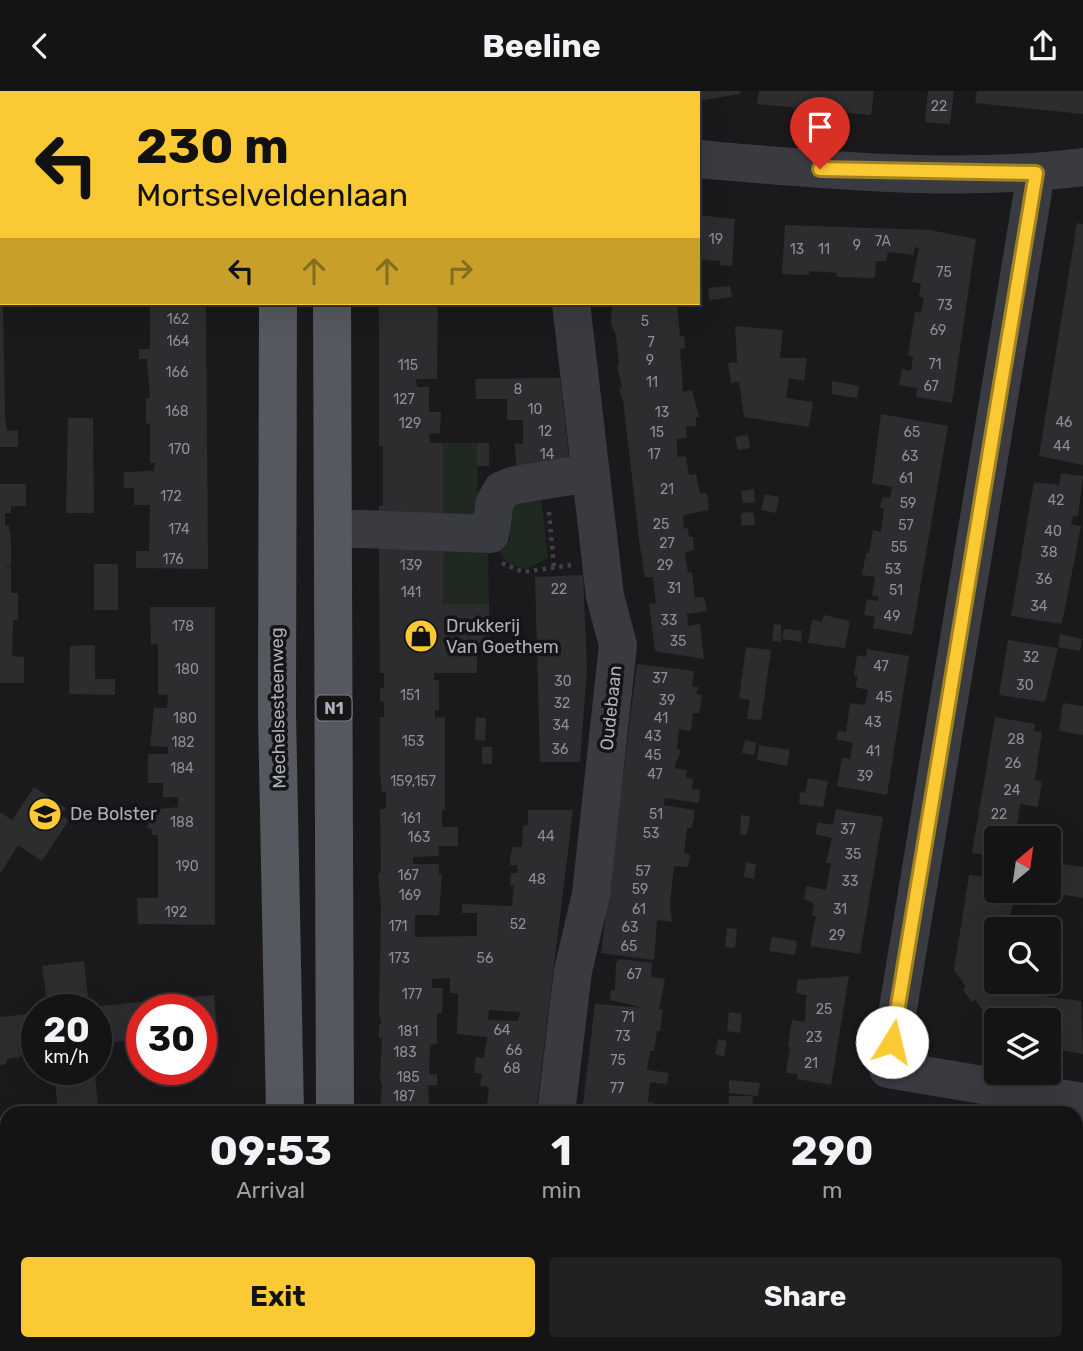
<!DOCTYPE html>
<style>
body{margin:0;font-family:Rubik,sans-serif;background:#212122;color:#f1f3f6;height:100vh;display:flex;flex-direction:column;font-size:26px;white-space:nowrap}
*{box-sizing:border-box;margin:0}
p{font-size:23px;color:#9d9ea0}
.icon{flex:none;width:38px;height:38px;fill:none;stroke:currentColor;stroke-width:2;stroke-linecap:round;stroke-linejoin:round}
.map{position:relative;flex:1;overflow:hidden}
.details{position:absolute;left:0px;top:1015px;width:1083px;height:245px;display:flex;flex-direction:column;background:#141415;border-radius:21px 21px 0 0;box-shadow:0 7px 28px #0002,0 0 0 2px #333334}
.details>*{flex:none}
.hud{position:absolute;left:0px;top:0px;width:700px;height:214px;box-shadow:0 7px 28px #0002,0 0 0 2px #333334;background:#fac934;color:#111;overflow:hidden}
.needle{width:46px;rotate:29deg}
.buttons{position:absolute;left:984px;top:735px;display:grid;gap:14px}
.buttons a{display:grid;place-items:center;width:77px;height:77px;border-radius:7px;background:#141415;box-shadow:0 7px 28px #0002,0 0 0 2px #333334;font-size:35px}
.speed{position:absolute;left:21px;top:903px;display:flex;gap:14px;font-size:35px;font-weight:700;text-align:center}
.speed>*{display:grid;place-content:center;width:91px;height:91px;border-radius:50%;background:#141415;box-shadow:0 7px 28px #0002,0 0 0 2px #333334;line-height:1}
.speed small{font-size:18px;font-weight:400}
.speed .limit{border:10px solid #d22;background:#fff;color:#111}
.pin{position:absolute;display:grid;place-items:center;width:60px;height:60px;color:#fff;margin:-72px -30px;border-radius:50% 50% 50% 0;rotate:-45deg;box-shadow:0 0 7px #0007}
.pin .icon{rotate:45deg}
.me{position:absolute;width:77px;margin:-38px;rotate:9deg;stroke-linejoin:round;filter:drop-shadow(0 0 5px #0008)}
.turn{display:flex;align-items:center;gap:24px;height:147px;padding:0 21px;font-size:32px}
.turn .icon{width:91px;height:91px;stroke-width:2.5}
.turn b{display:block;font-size:49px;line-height:60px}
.lanes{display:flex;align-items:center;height:66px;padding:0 21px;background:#0003;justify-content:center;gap:35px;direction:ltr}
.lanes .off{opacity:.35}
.eta{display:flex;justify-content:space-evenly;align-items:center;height:119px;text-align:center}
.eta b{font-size:42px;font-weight:700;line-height:49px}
.cta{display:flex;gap:14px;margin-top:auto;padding:14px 21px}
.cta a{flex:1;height:80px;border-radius:7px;background:#fac934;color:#111;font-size:28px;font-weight:700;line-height:80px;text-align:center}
.cta a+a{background:#212122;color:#f1f3f6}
header{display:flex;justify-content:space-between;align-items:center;height:91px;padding:0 21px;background:#141415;font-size:32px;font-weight:700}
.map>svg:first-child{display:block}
.green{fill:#1f2821}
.building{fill:#2d2d30;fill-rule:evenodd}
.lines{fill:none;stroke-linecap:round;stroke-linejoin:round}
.path{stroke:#404248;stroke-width:4.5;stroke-dasharray:3.5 5;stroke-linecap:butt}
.minor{stroke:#3a3b41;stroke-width:38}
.major{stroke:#565860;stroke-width:38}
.route-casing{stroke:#a28322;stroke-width:18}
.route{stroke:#fac934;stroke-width:12}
.labels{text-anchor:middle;stroke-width:7;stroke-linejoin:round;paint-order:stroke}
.number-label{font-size:14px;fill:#8c8e98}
.shield{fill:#151517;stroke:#7f818a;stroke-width:2}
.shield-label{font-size:16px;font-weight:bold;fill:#acafbc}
.poi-label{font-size:18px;fill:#acafbc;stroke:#151517;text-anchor:start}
.street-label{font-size:18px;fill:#acafbc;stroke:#151517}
</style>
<header><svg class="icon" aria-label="back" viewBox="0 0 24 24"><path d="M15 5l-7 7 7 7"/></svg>Beeline<svg class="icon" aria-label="share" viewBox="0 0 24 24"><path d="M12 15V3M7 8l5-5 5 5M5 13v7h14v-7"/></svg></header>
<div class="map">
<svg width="1083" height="1260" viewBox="0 0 1083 1260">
<rect width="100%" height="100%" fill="#1a1a1c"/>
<!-- green -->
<path class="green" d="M 367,0 L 615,0 L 616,2 L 367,2 Z
M 443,352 L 477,352 L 478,434 L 443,430 Z
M 540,398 L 548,467 L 526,478 C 508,474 499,469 498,450 L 510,450 L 509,438 L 499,417 Z
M 444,458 L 488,460 L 489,513 L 443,513 Z"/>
<!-- building -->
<path class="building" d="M 698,0 L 740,0 L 740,3 L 698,10 Z
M 759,0 L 874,0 L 871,24 L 757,13 Z
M 928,0 L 954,0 L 950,33 L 925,31 Z
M 977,0 L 1083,0 L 1083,23 L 975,12 Z
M 698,124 L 735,128 L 732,175 L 720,174 L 720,170 L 698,168 Z
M 1077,132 L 1083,133 L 1083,374 L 1039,365 Z
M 785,134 L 930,139 L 976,148 L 952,312 L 916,306 L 917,297 L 899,294 L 902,278 L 911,280 L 913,266 L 908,264 L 915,221 L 921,222 L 924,207 L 919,205 L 921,193 L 912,191 L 919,157 L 915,156 L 913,164 L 888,161 L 886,170 L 876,170 L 875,187 L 837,186 L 837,182 L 810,180 L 809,184 L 782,183 Z
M 730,195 L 732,206 L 709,209 L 708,197 Z
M 0,212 L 3,212 L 5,327 L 7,340 L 18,339 L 18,356 L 0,356 Z
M 150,212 L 206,212 L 208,478 L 136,477 L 136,460 L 149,460 L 150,414 L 134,414 L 134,397 L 124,397 L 124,381 L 154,380 L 155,372 L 150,372 L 150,332 L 146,333 L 146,307 L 150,307 L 147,268 L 139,268 L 139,258 L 150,258 Z
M 379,212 L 438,212 L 437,288 L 416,288 L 417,296 L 429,296 L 429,321 L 441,321 L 440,342 L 429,343 L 430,352 L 443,352 L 443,430 L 379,431 L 379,415 L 383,414 L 383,355 L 379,355 Z
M 612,212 L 677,212 L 680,245 L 684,245 L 685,257 L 680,258 L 683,301 L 692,299 L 699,326 L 696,326 L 696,335 L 686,336 L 687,347 L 677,348 L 677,360 L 678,366 L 686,365 L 689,384 L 696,383 L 700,403 L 707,402 L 709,419 L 683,424 L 684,438 L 688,437 L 689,446 L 693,446 L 694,459 L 685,461 L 688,482 L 692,481 L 695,507 L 704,506 L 707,520 L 687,523 L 688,535 L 700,533 L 704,568 L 655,560 L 649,513 L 656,512 L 653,486 L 645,486 L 640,456 L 623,309 L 619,299 L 622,296 L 617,276 L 619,273 L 616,245 L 611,233 Z
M 735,235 L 783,239 L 780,267 L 807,267 L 804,290 L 789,287 L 786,307 L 813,311 L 809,336 L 744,326 L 739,291 L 731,292 L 728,272 L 737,271 Z
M 560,287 L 570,373 L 516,375 L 515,352 L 523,353 L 523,329 L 507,329 L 507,308 L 476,308 L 475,288 Z
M 832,290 L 859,295 L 857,307 L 832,303 Z
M 881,323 L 948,335 L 912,544 L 873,537 L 875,526 L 864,524 L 867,508 L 878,510 L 878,506 L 872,504 L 875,486 L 862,484 L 866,462 L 869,462 L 873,439 L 881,441 L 884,418 L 880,417 L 882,406 L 890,407 L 892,396 L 872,392 Z
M 68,327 L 93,327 L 94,422 L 66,422 Z
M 748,344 L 750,357 L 738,359 L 735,346 Z
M 477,352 L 489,352 L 489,375 L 477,375 Z
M 1061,382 L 1083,385 L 1078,425 L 1073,425 L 1071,433 L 1081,435 L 1062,533 L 1011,525 L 1034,391 L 1059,394 Z
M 0,393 L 26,393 L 26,415 L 11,415 L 11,422 L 5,422 L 5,435 L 9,435 L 11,449 L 11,475 L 4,474 L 11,477 L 11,502 L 18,502 L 18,529 L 13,529 L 12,565 L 24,566 L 24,592 L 0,592 Z
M 754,398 L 755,411 L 743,412 L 741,400 Z
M 765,403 L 779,406 L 776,422 L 761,419 Z
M 753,421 L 755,434 L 742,435 L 741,422 Z
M 379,458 L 444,458 L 443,513 L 489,513 L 490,558 L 477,558 L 477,582 L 434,582 L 434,589 L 439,589 L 439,619 L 435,619 L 435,627 L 445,626 L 445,719 L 442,719 L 442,736 L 458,736 L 458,755 L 438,755 L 439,765 L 413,766 L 413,773 L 439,773 L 439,784 L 442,784 L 439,824 L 415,824 L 415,846 L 477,845 L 477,822 L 462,822 L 462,813 L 512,815 L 514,794 L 510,794 L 511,782 L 518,782 L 517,774 L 510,774 L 510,766 L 513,756 L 522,756 L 523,735 L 528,734 L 528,719 L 573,719 L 536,1022 L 486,1022 L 489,996 L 480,995 L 482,983 L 474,982 L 476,966 L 484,967 L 487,946 L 457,943 L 458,903 L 450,902 L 450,887 L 432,888 L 432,897 L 443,897 L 442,922 L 437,922 L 437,953 L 430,954 L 429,983 L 437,983 L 437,994 L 428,994 L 429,1015 L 380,1015 L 382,994 L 380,988 L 382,947 L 379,947 L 379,933 L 382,932 L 379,924 L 381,814 L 378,784 L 381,780 L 380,719 L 386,717 L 386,701 L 382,701 L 380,680 L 380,626 L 384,626 L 384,612 L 380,610 L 380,598 L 384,596 L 384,582 L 380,582 ZM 489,919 L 520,921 L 518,930 L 488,929 Z
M 94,473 L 118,473 L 118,519 L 94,519 Z
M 583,484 L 587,577 L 580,671 L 540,671 L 535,486 Z
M 150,516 L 215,516 L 215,834 L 138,833 L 137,807 L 158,807 L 158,744 L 152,744 L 152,738 L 147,737 L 151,719 L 178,716 L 178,706 L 163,706 L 163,692 L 148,692 L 148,663 L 168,663 L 168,656 L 150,655 L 154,617 L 167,617 L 168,604 L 158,603 L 158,553 L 151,554 Z
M 824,524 L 850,530 L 845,557 L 808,552 L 812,529 L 822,531 Z
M 774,533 L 781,534 L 781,551 L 772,550 Z
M 784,538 L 802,540 L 801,551 L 782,548 Z
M 1060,543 L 1082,548 L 1080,560 L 1058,556 Z
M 1008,549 L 1058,557 L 1045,611 L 999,604 Z
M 95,554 L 95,588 L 115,588 L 115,604 L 69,603 L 70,555 Z
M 746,556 L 771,559 L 761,629 L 747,628 L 750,609 L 739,607 Z
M 867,558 L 909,565 L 887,704 L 837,695 L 842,667 L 850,668 L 853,652 L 836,648 L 838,640 L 846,641 L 850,612 L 865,614 L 868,599 L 855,596 L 858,585 L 854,585 L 857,564 L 866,566 Z
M 637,573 L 694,580 L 692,595 L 698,596 L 696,603 L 702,604 L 699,622 L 693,622 L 691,640 L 679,638 L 677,658 L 681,659 L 674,677 L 687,679 L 686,686 L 693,688 L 692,698 L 700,699 L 699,712 L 665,707 L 664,714 L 694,719 L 694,728 L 691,737 L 687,737 L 684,762 L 690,764 L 688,776 L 674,775 L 670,812 L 672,831 L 657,829 L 654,869 L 601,862 Z
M 1063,612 L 1083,615 L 1083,644 L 1059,640 Z
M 476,626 L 486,627 L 485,650 L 475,649 Z
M 995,626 L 1035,633 L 1034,640 L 1042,641 L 1035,689 L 1042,690 L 1038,716 L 1020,713 L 1016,741 L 1026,743 L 1026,747 L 996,747 L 996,765 L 972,762 Z
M 745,649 L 756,652 L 754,664 L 742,662 Z
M 759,654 L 790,659 L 787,675 L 757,669 Z
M 482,656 L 492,656 L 492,673 L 482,673 Z
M 808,687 L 828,690 L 823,716 L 799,713 L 800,701 L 805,702 Z
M 34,696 L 66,717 L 61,724 L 69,729 L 42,770 L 18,754 L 0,783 L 0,721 L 12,729 Z
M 836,718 L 883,726 L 860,863 L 810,855 L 816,825 L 812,824 L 814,812 L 804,808 L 806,795 L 826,799 L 831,772 L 826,772 L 832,747 L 815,743 L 818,731 L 833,734 Z
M 741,724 L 750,725 L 747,744 L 740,743 Z
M 746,771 L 756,773 L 754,788 L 744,786 Z
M 1050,771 L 1083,776 L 1083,807 L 1048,801 Z
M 969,784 L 996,787 L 996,800 L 1017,800 L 1006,838 L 996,838 L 996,856 L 990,870 L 996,876 L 996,891 L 1009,894 L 1025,891 L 1034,904 L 1081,910 L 1083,963 L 1048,957 L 1048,929 L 996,929 L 996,937 L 975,909 L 972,911 L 963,899 L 966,896 L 954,879 Z
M 727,837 L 737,838 L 735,857 L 725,856 Z
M 772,846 L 797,850 L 795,864 L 769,860 Z
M 619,868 L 652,872 L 651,886 L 665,888 L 659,919 L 663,919 L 660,940 L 657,940 L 654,960 L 650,960 L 647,979 L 669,982 L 667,993 L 650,991 L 648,1011 L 654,1012 L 652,1022 L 582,1022 L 595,913 L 644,917 L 610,909 L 611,899 L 615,899 L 616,872 Z
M 84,870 L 89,916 L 214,904 L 217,940 L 201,942 L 201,919 L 142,919 L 142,948 L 96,953 L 96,919 L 48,919 L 42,875 Z
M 849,885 L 831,994 L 797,988 L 798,983 L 786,982 L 790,955 L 788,955 L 792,929 L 805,931 L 806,906 L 809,905 L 796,902 L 798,889 Z
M 729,921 L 742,923 L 740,942 L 727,940 Z
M 37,922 L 37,939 L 21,940 L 21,966 L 7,968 L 6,973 L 0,974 L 0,926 Z
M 718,948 L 727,950 L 724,966 L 715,963 Z
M 54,978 L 94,978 L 99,1022 L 58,1022 Z
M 729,989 L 760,992 L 758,1005 L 729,1002 Z
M 729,1005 L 753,1005 L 752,1022 L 728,1022 Z
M 1076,1058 L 1083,1059 L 1083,1099 L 1076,1097 Z
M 7,1144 L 7,1184 L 0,1185 L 0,1145 Z
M 1076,1244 L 1083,1246 L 1083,1260 L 998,1260 L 999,1253 L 1076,1253 Z
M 661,1253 L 907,1253 L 906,1260 L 691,1260 Z
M 926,1253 L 991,1253 L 990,1260 L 925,1260 Z"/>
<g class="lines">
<!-- path -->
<path class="path" d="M 549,421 L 554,476
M 502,472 L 523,481 L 571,474
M 244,1253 L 244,1260
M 597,1253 L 637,1260"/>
<!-- minor -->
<path class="minor" d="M 631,0 L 631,2
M 698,68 C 825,79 956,92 1083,76
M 1036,82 L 888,978 L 1083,1011
M 334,437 L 490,443 L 495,411 L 502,399 L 515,394 L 590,382
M 556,1022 L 573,880 L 591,803 L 618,554 L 605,505 L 571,212
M 0,1253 L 7,1252
M 489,1253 L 550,1260"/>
<!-- major -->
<path class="major" d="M 279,2 L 279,0
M 331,2 L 331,0
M 278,212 L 277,622 L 285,1022
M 332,212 L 335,1022
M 285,1260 L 285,1253
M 327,1260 L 327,1253"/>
</g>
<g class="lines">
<defs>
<path id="route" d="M 820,78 L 1036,82 L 892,951"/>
</defs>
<!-- route casing -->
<use href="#route" class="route-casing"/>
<!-- route -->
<use href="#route" class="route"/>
</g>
<!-- icons -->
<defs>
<symbol id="shop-disc" viewBox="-11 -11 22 22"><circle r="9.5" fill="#fac934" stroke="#151517"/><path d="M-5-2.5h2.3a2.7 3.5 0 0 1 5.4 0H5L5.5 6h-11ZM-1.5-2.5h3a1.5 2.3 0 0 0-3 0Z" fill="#111"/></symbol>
<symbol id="school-disc" viewBox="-11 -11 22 22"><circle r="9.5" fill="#fac934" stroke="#151517"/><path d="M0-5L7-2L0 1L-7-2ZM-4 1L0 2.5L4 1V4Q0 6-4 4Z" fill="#111"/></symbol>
</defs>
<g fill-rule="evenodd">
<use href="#shop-disc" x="402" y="526" width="38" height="38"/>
<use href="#school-disc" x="26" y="704" width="38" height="38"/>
</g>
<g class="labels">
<!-- number labels -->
<g class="number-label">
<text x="939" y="20">22</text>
<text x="716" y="153">19</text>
<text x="883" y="155">7A</text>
<text x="857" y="159">9</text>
<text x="797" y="163">13</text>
<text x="824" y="163">11</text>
<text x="944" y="186">75</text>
<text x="945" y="219">73</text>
<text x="178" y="233">162</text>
<text x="645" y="235">5</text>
<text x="938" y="244">69</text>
<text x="178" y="255">164</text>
<text x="651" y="256">7</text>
<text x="650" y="274">9</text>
<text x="935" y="278">71</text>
<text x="408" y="279">115</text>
<text x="177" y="286">166</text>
<text x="652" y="296">11</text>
<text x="931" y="300">67</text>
<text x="518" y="303">8</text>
<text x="404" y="313">127</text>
<text x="535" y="323">10</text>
<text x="177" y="325">168</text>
<text x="662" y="326">13</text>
<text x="1064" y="336">46</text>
<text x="410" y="337">129</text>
<text x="545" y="345">12</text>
<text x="657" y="346">15</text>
<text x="912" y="346">65</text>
<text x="1062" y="360">44</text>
<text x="179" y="363">170</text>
<text x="547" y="368">14</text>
<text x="654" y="368">17</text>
<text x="910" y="370">63</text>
<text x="906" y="392">61</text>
<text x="667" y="403">21</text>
<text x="171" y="410">172</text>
<text x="1056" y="414">42</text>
<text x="908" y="417">59</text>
<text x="661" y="438">25</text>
<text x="906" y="439">57</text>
<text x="179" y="443">174</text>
<text x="1053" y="445">40</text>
<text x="667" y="457">27</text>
<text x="899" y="461">55</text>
<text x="1049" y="466">38</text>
<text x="173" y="473">176</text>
<text x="411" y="479">139</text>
<text x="665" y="479">29</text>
<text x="893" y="483">53</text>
<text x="1044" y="493">36</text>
<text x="674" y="502">31</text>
<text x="559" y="503">22</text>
<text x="896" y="504">51</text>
<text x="411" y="506">141</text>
<text x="1039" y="520">34</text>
<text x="892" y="530">49</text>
<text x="669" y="534">33</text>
<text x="183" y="540">178</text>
<text x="678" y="555">35</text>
<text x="1031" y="571">32</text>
<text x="881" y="580">47</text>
<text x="187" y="583">180</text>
<text x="660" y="592">37</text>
<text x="563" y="595">30</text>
<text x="1025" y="599">30</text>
<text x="410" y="609">151</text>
<text x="884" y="611">45</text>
<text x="667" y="614">39</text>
<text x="562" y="617">32</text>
<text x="185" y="632">180</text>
<text x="661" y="632">41</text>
<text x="873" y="636">43</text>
<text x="561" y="639">34</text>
<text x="653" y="650">43</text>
<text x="1016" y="653">28</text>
<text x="413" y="655">153</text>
<text x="183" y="656">182</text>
<text x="560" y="663">36</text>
<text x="873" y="665">41</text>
<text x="653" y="669">45</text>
<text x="1013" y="677">26</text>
<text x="182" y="682">184</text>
<text x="655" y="688">47</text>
<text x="865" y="690">39</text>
<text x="413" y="695">159,157</text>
<text x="1012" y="704">24</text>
<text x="656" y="728">51</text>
<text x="999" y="728">22</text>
<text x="411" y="732">161</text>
<text x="182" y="736">188</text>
<text x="848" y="743">37</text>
<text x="651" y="747">53</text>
<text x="546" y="750">44</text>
<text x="419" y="751">163</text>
<text x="853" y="768">35</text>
<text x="187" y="780">190</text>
<text x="643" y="785">57</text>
<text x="408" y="789">167</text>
<text x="537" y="793">48</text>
<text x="850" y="795">33</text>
<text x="640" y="803">59</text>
<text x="410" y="809">169</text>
<text x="639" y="823">61</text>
<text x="840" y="823">31</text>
<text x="176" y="826">192</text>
<text x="518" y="838">52</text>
<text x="398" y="840">171</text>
<text x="630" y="841">63</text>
<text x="837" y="849">29</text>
<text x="629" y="860">65</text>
<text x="399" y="872">173</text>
<text x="485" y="872">56</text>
<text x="634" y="888">67</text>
<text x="412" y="908">177</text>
<text x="824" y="923">25</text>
<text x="628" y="931">71</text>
<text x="502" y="944">64</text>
<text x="408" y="945">181</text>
<text x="623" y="950">73</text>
<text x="814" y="951">23</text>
<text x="514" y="964">66</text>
<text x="405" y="966">183</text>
<text x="618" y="974">75</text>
<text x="811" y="977">21</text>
<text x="512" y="982">68</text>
<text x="408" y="991">185</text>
<text x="617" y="1002">77</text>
<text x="404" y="1010">187</text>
</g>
<!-- shield labels -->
<rect class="shield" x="316.5" y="604.5" width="35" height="25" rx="5"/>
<g class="shield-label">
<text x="334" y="623">N1</text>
</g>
<!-- poi labels -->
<g class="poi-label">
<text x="446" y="541">Drukkerij<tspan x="446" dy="21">Van Goethem</tspan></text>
<text x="70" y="729">De Bolster</text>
</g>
<!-- street labels -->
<g class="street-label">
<text transform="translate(278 617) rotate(-91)" y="6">Mechelsesteenweg</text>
<text transform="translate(611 617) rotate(-84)" y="6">Oudebaan</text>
</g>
</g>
</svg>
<div class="buttons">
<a><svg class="needle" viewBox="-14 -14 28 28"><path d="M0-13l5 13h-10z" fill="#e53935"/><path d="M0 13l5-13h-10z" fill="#9d9ea0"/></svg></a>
<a><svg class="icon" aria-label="search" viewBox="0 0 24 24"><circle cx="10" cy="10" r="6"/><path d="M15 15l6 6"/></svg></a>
<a><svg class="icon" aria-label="layers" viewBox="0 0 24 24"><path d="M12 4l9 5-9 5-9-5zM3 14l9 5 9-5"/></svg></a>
</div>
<div class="speed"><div>20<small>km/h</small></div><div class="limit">30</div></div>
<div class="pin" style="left:820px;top:78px;background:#d93025"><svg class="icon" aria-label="arrive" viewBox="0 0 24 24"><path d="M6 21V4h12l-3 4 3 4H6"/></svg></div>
<svg class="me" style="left:892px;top:951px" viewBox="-20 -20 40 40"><circle r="19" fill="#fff"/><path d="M0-13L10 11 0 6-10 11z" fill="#fac934"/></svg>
<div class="hud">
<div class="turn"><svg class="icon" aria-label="left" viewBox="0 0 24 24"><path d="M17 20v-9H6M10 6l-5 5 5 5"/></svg><div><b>230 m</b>Mortselveldenlaan</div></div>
<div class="lanes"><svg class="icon" aria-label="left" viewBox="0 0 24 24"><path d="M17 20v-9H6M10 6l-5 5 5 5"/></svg><svg class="icon off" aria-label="ahead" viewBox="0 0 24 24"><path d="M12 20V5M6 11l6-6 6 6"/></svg><svg class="icon off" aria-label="ahead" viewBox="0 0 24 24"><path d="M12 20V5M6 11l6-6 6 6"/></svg><svg class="icon off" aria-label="right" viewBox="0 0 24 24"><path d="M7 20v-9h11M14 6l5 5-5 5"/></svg></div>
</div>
<section class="details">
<div class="eta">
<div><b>09:53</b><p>Arrival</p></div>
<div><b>1</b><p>min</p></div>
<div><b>290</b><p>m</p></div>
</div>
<div class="cta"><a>Exit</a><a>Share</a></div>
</section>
</div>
